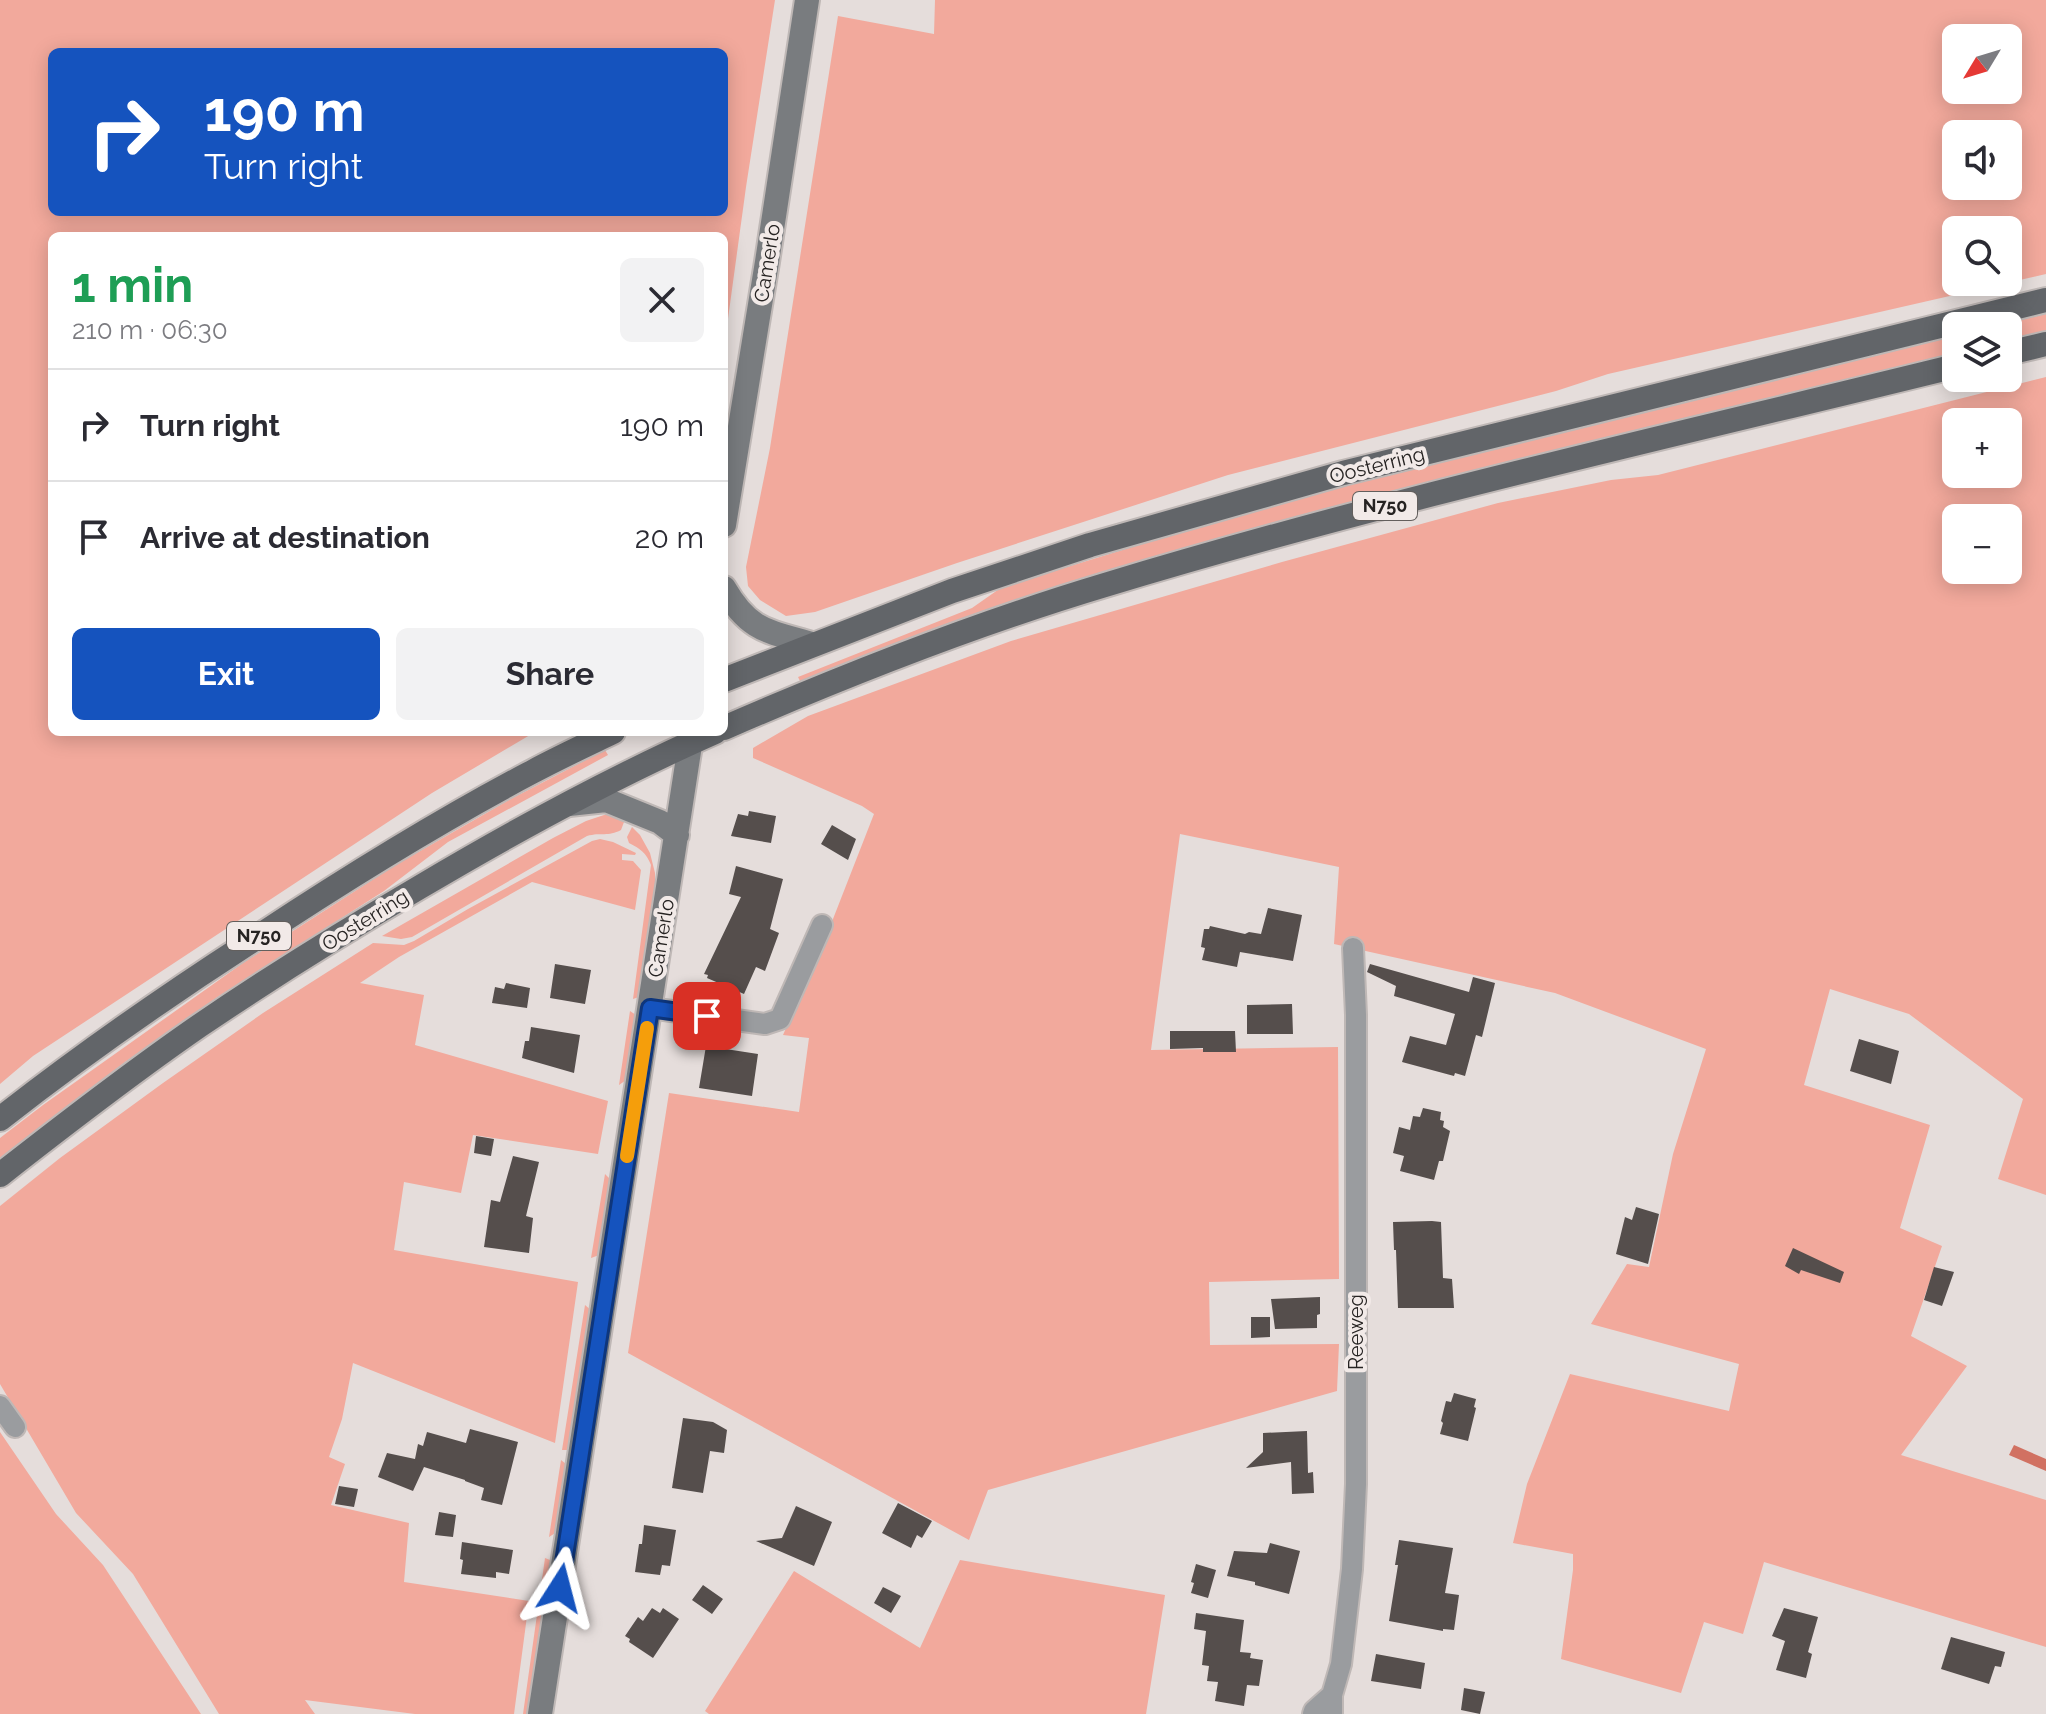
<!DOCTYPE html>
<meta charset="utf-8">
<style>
body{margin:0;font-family:Raleway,sans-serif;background:#f2f2f3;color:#2b2b33;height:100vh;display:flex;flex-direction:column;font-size:30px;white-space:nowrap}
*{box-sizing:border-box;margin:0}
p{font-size:26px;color:#7c7c81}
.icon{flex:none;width:44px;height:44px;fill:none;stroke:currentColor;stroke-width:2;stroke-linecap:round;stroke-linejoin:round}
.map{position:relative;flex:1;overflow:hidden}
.side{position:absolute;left:48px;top:232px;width:680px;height:504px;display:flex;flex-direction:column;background:#fff;border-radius:12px;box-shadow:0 4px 20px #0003}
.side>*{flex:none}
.hud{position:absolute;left:48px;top:48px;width:680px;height:168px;border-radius:12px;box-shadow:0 4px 20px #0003;background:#1553be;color:#fff;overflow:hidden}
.needle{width:52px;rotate:232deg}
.fabs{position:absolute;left:1942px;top:24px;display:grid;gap:16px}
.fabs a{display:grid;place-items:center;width:80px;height:80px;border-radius:12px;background:#fff;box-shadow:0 4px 20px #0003;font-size:40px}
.pin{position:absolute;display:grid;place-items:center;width:68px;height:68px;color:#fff;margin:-34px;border-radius:16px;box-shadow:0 4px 12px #0006}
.me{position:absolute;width:88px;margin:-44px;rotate:9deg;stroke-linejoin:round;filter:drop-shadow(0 0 6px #0008)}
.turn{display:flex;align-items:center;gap:28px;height:168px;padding:0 24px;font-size:36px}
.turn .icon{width:104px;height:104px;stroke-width:2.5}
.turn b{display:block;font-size:56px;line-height:68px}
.round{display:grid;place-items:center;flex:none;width:84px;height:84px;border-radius:12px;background:#f2f2f3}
.headline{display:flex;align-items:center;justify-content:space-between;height:136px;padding:0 24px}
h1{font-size:48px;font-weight:700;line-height:60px;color:#1e9e55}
.primary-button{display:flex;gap:16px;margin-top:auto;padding:16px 24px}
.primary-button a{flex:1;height:92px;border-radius:12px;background:#1553be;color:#fff;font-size:32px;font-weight:700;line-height:92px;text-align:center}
.primary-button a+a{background:#f2f2f3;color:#2b2b33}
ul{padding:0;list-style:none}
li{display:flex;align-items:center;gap:24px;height:112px;padding:0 24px;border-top:2px solid #e1e1e2}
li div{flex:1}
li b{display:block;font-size:30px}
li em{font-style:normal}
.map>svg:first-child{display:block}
.green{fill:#f2a99c;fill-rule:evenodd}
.water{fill:#d17162}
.building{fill:#554e4c}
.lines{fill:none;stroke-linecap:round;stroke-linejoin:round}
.street-casing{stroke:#bfb8b6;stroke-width:24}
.secondary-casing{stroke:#bfb8b6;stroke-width:28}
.primary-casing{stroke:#bfb8b6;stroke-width:28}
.street{stroke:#9a9c9f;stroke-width:20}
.secondary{stroke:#797c7f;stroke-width:24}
.primary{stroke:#626569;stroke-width:24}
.route-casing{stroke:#0e367c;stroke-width:20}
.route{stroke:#1553be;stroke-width:14}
.slow{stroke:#f59e0b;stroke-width:14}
.labels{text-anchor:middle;stroke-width:8;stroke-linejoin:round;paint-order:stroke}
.shield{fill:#f2eae8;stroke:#635f5d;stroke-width:2}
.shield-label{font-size:18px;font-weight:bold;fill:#262322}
.street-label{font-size:20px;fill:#262322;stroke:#f2eae8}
</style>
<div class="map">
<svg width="2046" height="1714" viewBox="0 0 2046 1714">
<rect width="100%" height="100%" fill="#e5dddb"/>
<!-- green -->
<path class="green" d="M 0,0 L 775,0 L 746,187 L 724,348 L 724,236 L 52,236 L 52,732 L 535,732 L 432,793 L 33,1056 L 0,1084 ZM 52,52 L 724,52 L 724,212 L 52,212 Z
M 935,0 L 2046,0 L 2046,274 L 1608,374 L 1556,391 L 1228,475 L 957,563 L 815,612 L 786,616 L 760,600 L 748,586 L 746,567 L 770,448 L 838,16 L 934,34 ZM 1956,38 L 2008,38 L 2008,90 L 1956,90 ZM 1956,134 L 2008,134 L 2008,186 L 1956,186 ZM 1956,230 L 2008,230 L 2008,282 L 1956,282 Z
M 2046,314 L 2046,331 L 2008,340 L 2008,326 L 1995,326 Z
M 1956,335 L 1956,353 C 1640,431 1319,500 1010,602 C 939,626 870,654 801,683 L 798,677 L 972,608 L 1002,587 L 1262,507 L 1372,477 Z
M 2046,377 L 2046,1195 L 1998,1179 L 2023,1099 L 1909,1014 L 1830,989 L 1804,1085 L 1930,1125 L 1900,1228 L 1942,1246 L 1911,1336 L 1967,1366 L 1901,1455 L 2046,1500 L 2046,1647 L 1764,1562 L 1743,1634 L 1704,1622 L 1681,1693 L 1561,1659 L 1573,1570 L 1573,1554 L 1513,1543 L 1527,1484 L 1570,1374 L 1729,1411 L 1739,1364 L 1591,1324 L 1627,1264 L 1649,1267 L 1673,1154 L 1706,1049 L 1555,993 L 1334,944 L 1339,867 L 1180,834 L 1151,1050 L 1338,1047 L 1339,1279 L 1209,1282 L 1210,1345 L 1339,1344 L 1337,1391 L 988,1490 L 969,1540 L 628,1353 L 669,1093 L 799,1112 L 809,1038 L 783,1035 L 824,942 L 874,814 L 862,806 L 753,758 L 753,748 L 808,716 L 1011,641 L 1282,562 L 1498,503 L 1611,480 L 1658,475 ZM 1956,422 L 2008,422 L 2008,474 L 1956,474 ZM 1956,518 L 2008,518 L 2008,570 L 1956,570 Z
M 605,750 L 608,755 L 448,842 L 384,891 L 219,996 L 125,1062 L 0,1159 L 0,1138 L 43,1105 L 243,963 L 394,866 L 509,800 Z
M 607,814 L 624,822 L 621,830 C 608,837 601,832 587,836 L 412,937 L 401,939 L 382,936 L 553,838 L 586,821 Z
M 632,827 L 640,835 L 650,853 L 655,873 L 655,889 L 639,997 L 633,999 L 651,865 C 646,853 641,849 629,843 L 627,837 Z
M 600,839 L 613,842 L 636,853 L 635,855 L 622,854 L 622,860 L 633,861 L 641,870 L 635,910 L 532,882 L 399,957 L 360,983 L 424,995 L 415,1045 L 608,1101 L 598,1154 L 473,1135 L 461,1193 L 404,1182 L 394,1250 L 578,1282 L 555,1443 L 353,1363 L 342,1419 L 329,1457 L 345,1464 L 331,1505 L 409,1523 L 404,1582 L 529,1601 L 514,1714 L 415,1714 L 305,1700 L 315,1714 L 219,1714 L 133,1574 L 76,1513 L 0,1384 L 0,1206 L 60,1158 L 163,1083 L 263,1013 L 373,943 L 404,945 L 414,941 L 468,909 L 592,841 Z
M 630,1011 L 639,1017 L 629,1078 L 619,1085 Z
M 605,1174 L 614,1183 L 602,1254 L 591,1258 Z
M 585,1305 L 592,1311 L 573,1446 L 568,1450 L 562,1450 Z
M 0,1432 L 56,1514 L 103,1565 L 201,1714 L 0,1714 Z
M 561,1460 L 566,1464 L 570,1470 L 560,1530 L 549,1537 Z
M 545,1558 L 550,1560 L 555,1569 L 531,1714 L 523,1714 Z
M 960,1560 L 1165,1595 L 1146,1714 L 709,1714 L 705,1711 L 794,1571 L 920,1648 Z"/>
<!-- water -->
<path class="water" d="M 2014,1445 L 2046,1459 L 2046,1471 L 2009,1455 Z"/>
<!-- building -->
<path class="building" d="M 749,811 L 776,816 L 771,843 L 731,836 L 738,814 L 748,816 Z
M 832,825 L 856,839 L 848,860 L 821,844 Z
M 736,866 L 783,879 L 770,929 L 779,933 L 765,971 L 756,967 L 744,994 L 707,978 L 708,975 L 704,974 L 741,897 L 729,894 Z
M 1268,908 L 1302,915 L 1293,961 L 1240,952 L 1237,967 L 1202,960 L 1205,948 L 1201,947 L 1204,929 L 1209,929 L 1210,926 L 1245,934 L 1249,932 L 1261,934 Z
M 555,964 L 591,970 L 585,1004 L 550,998 Z
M 1370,964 L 1469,992 L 1473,977 L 1495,983 L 1482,1037 L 1476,1035 L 1465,1076 L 1455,1073 L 1454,1076 L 1402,1062 L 1410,1036 L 1446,1045 L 1455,1014 L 1394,996 L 1396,986 L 1367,972 Z
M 506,983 L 530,988 L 527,1008 L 492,1003 L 495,987 L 504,989 Z
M 1292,1004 L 1293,1034 L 1247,1034 L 1247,1005 Z
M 531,1027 L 580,1035 L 574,1073 L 522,1058 L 525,1041 L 529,1041 Z
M 1170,1031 L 1235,1031 L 1236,1052 L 1203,1052 L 1203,1048 L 1170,1049 Z
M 1859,1039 L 1899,1051 L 1891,1084 L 1850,1071 Z
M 706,1046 L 758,1054 L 752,1096 L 699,1088 Z
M 1423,1108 L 1441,1112 L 1440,1120 L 1444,1121 L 1443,1127 L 1450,1131 L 1443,1161 L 1439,1161 L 1434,1180 L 1400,1171 L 1404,1156 L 1393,1153 L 1399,1127 L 1410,1130 L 1413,1116 L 1420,1117 Z
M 476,1136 L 494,1139 L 491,1156 L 474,1153 Z
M 513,1156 L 539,1162 L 526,1216 L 533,1218 L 529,1253 L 484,1247 L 491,1200 L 500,1202 Z
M 1636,1207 L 1659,1214 L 1648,1264 L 1616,1254 L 1625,1217 L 1632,1220 Z
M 1432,1221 L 1441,1222 L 1443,1278 L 1452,1279 L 1454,1308 L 1398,1308 L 1396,1250 L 1394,1250 L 1393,1222 Z
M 1793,1248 L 1844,1272 L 1840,1283 L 1801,1270 L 1799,1274 L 1785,1266 Z
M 1934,1267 L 1954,1272 L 1942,1306 L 1924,1300 Z
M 1320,1297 L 1320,1314 L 1317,1315 L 1317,1328 L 1275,1329 L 1271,1299 Z
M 1251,1317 L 1270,1317 L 1270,1337 L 1251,1338 Z
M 1454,1393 L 1476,1399 L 1474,1407 L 1476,1408 L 1468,1441 L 1440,1434 L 1443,1423 L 1441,1421 L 1446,1401 L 1451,1402 Z
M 683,1418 L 713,1422 L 727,1430 L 724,1453 L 710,1451 L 703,1493 L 672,1488 Z
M 470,1429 L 518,1442 L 502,1505 L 481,1500 L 484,1488 L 465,1481 L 465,1480 L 424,1467 L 413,1491 L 378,1477 L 387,1453 L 415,1459 L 418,1444 L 423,1446 L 427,1432 L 466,1443 Z
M 1307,1431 L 1308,1473 L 1313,1472 L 1314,1493 L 1292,1494 L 1291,1462 L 1246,1468 L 1263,1452 L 1263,1433 Z
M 339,1486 L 358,1489 L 354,1507 L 335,1504 Z
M 898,1503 L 932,1521 L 922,1538 L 917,1535 L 911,1548 L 882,1533 Z
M 796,1506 L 832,1522 L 814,1566 L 756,1541 L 782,1538 Z
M 439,1512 L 456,1515 L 453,1537 L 435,1535 Z
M 644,1525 L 676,1530 L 670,1566 L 662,1565 L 660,1575 L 635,1572 L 639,1544 L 642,1544 Z
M 1399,1540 L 1453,1548 L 1445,1593 L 1459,1595 L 1454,1630 L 1443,1629 L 1443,1631 L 1389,1621 L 1398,1565 L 1395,1565 Z
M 462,1542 L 513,1550 L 509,1574 L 496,1572 L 496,1578 L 461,1574 L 463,1560 L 460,1559 Z
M 1270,1543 L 1300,1551 L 1289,1594 L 1255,1585 L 1255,1582 L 1227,1576 L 1234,1551 L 1267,1553 Z
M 1196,1564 L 1216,1570 L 1208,1598 L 1191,1593 L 1194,1583 L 1191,1582 Z
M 703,1585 L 723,1599 L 712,1614 L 692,1600 Z
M 883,1587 L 901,1596 L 891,1613 L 874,1603 Z
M 652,1608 L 660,1613 L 663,1608 L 679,1619 L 653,1658 L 629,1642 L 630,1639 L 625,1636 L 638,1617 L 643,1621 Z
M 1784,1608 L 1818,1617 L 1808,1652 L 1812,1654 L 1806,1678 L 1776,1670 L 1785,1641 L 1772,1636 Z
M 1196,1613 L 1244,1620 L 1240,1652 L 1251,1653 L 1250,1658 L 1263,1660 L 1259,1686 L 1247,1685 L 1244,1706 L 1215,1701 L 1218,1682 L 1207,1681 L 1209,1666 L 1202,1665 L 1206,1631 L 1194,1629 Z
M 1951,1637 L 2005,1652 L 2001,1667 L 1995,1666 L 1989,1684 L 1941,1669 Z
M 1376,1654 L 1425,1663 L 1421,1689 L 1371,1681 Z
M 1464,1688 L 1485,1692 L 1480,1714 L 1461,1710 Z"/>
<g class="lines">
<defs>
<path id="street" d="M 650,1008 L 765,1024 L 780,1019 L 822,925
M 0,1406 L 15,1427
M 1313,1714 L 1314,1711 L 1332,1695
M 1332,1714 L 1332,1695 L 1341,1664 L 1352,1569 L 1356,1484 L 1356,1015 L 1353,948"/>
<path id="secondary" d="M 724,525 L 767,262 L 807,0
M 724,588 C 749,631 767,631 812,644
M 569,804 L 606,800 L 660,822 L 677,835
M 540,1714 L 692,732"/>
<path id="primary" d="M 2008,353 L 2046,344
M 724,680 L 952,591 L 1090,545 L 1343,473 L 2046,300
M 724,728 C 848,674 975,624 1105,585 C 1385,500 1672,436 1956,366
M 0,1119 C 79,1057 162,999 247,944 C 339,883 433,824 532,772 C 558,758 586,745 613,732
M 0,1175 C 65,1124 131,1073 199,1026 C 271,977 345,931 420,887 C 516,830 613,777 715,732"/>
</defs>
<!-- street casing -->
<use href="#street" class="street-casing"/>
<!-- secondary casing -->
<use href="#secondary" class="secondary-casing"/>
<!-- primary casing -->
<use href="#primary" class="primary-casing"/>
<!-- street -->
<use href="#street" class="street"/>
<!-- secondary -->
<use href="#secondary" class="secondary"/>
<!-- primary -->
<use href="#primary" class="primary"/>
</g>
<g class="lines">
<defs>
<path id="route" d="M 560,1588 L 650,1008 L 707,1016"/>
</defs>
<!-- route casing -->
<use href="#route" class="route-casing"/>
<!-- route -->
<use href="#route" class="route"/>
<!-- slow -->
<path class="slow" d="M 627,1156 L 647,1028"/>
</g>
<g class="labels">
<!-- shield labels -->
<g class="shield">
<rect x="1353" y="492" width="64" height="28" rx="6"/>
<rect x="227" y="922" width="64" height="28" rx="6"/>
</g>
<g class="shield-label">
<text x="1385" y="512">N750</text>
<text x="259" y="942">N750</text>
</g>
<!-- street labels -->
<g class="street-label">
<text transform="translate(767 263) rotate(-81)" y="7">Camerlo</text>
<text transform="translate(1377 465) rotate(-14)" y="7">Oosterring</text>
<text transform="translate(365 920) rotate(-32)" y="7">Oosterring</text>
<text transform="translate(661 938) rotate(-81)" y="7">Camerlo</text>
<text transform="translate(1356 1332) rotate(-90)" y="7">Reeweg</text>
</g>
</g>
</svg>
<div class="fabs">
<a><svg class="needle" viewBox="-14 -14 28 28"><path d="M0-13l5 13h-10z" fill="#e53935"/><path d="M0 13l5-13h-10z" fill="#7c7c81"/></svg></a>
<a><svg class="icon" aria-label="sound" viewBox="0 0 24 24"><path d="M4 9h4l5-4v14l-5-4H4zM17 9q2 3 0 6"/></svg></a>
<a><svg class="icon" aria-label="search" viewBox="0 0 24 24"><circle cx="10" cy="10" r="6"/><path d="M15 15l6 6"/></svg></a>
<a><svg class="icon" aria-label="layers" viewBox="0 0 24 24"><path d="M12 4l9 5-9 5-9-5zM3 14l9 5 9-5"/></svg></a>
<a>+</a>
<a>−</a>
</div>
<div class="pin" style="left:707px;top:1016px;background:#d93025"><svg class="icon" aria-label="arrive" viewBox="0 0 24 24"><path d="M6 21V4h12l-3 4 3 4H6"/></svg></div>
<svg class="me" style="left:560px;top:1588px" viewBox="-20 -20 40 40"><path d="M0-17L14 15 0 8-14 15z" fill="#1553be" stroke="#fff" stroke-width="4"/></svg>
<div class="hud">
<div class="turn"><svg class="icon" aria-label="right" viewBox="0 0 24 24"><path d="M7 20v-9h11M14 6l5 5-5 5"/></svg><div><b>190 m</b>Turn right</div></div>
</div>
<section class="side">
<div class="headline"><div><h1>1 min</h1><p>210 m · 06:30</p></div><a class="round"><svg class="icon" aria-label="close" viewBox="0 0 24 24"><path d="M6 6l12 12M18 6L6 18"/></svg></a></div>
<ul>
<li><svg class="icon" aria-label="right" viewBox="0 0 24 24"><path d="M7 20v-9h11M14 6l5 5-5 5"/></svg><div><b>Turn right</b></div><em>190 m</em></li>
<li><svg class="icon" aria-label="arrive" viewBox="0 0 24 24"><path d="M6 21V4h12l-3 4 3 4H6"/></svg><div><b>Arrive at destination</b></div><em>20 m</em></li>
</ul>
<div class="primary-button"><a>Exit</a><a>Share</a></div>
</section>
</div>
